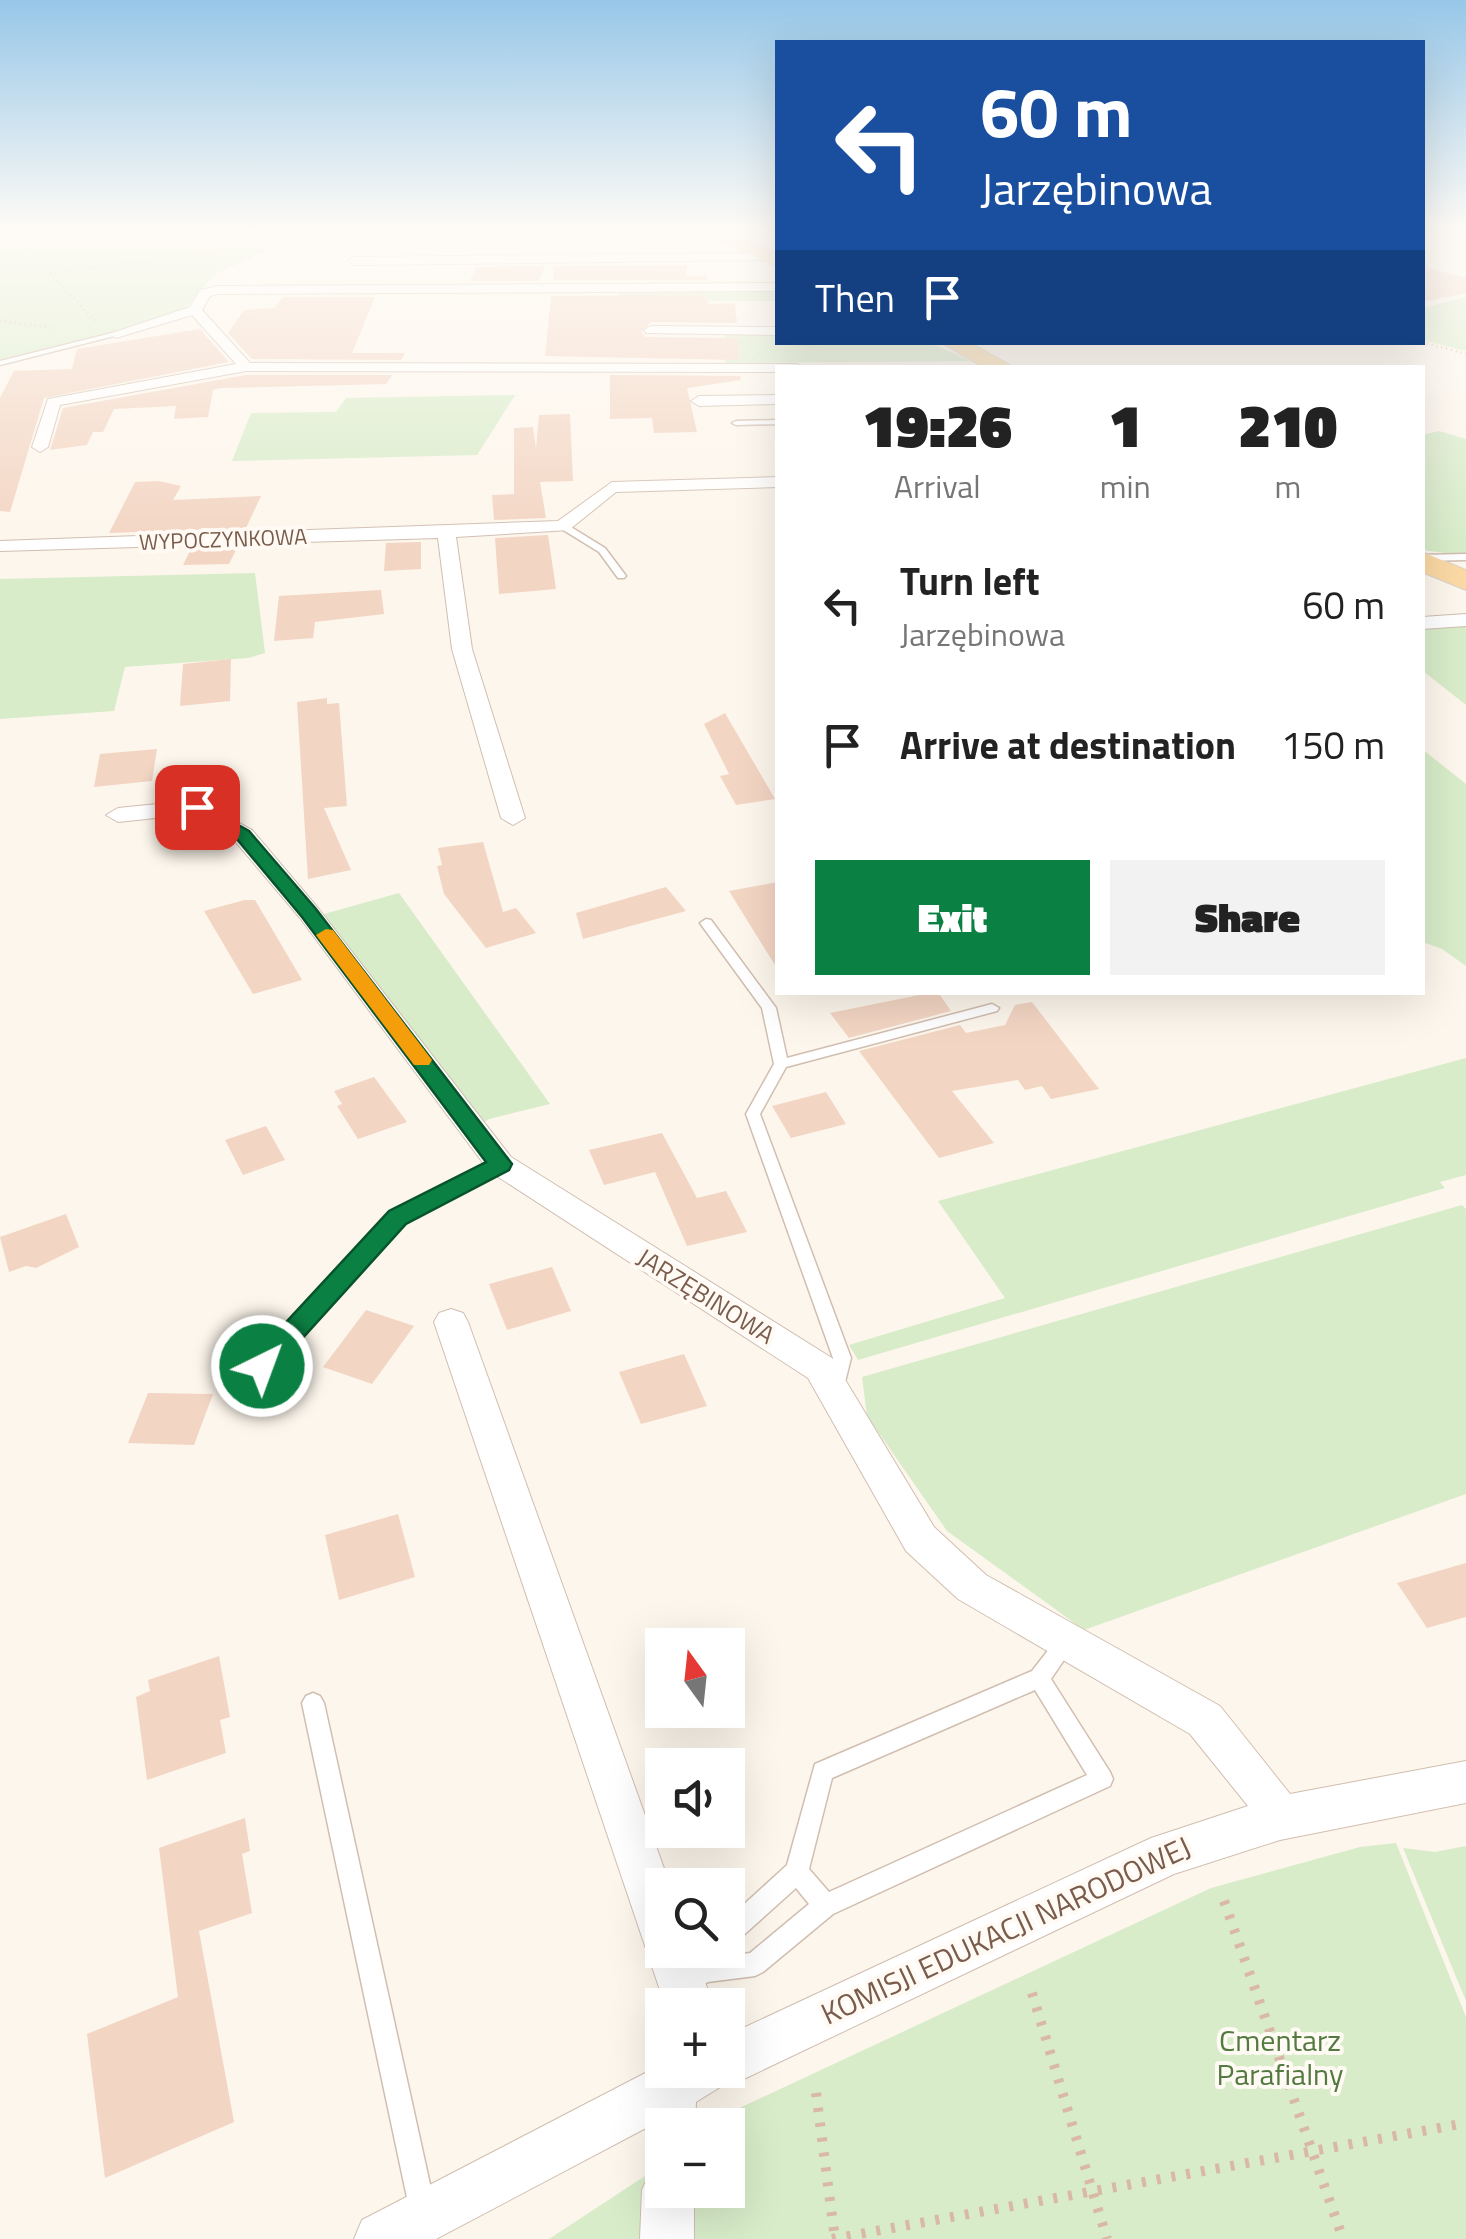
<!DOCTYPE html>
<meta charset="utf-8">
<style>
body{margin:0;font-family:"Titillium Web",sans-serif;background:#f2f2f2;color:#222;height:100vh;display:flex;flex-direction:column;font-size:38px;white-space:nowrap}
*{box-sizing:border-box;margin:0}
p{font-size:32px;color:#767676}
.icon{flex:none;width:55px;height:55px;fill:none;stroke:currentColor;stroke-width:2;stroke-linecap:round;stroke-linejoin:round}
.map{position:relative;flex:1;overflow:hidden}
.drawer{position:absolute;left:775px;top:365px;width:650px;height:630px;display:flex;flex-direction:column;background:#fff;border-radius:0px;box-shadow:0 10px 40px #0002}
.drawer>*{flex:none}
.top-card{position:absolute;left:775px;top:40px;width:650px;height:305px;border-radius:0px;box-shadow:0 10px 40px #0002;background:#1a4fa0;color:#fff;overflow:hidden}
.needle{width:65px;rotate:345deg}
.controls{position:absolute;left:645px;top:1628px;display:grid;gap:20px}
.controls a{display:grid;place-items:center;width:100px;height:100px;border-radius:0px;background:#fff;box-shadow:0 10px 40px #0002;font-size:50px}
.pin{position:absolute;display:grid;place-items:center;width:85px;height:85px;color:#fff;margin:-42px;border-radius:20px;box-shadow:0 5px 15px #0006}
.me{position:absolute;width:110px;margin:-55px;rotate:42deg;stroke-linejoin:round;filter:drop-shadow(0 0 8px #0008)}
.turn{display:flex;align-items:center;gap:35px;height:210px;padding:0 40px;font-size:45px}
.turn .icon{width:130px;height:130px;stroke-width:2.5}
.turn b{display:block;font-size:70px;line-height:85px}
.then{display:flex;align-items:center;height:95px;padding:0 40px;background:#0003;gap:20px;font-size:38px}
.eta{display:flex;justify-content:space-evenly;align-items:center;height:170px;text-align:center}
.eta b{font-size:60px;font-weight:800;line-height:70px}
.action{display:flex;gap:20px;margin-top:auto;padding:20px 40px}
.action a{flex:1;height:115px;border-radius:0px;background:#0b8043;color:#fff;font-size:40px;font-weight:800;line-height:115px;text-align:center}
.action a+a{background:#f2f2f2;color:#222}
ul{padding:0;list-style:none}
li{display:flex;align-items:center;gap:30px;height:140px;padding:0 40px}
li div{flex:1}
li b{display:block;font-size:38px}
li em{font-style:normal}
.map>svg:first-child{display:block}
.green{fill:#d8ecc9}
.building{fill:#f3d5c3}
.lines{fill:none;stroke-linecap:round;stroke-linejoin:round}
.service-casing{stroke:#d1beb0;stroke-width:3}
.minor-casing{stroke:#d1beb0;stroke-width:2}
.primary-casing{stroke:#dad1cd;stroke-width:2}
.path-far1{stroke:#d9b8a5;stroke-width:2.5;stroke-dasharray:1 4;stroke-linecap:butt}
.path{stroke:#d9b8a5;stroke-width:10;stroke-dasharray:4 11;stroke-linecap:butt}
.service{fill:#fff;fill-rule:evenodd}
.minor{fill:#fff;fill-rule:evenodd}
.primary{fill:#fbd9a5;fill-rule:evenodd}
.route{fill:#0b8043;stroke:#07532c;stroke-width:2.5}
.slow{fill:#f59e0b}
.labels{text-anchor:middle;stroke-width:8;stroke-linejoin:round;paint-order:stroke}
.far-street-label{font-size:22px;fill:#7a5c4d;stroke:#fffaf3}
.street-label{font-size:25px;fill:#7a5c4d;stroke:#fffaf3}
.near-street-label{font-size:30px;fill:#7a5c4d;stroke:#fffaf3}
.near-park-label{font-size:30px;fill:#537a41;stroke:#fffaf3}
</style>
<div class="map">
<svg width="1466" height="2239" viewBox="0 0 1466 2239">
<rect width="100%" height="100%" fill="#fdf6ec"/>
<!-- green -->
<path class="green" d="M 0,231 L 307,231 L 215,274 L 182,312 L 155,322 L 0,361 Z
M 321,231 L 647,231 L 553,232 L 550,244 L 279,247 Z
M 622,289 L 777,289 L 777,301 L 615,301 Z
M 1466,297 L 1466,351 L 1423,340 L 1423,308 Z
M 725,332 L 777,333 L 778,342 L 930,343 L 971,361 L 725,363 Z
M 515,395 L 477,455 L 232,461 L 251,413 L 336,412 L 346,398 Z
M 1439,431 L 1466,439 L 1466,556 L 1423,550 L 1422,435 Z
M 255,573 L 265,653 L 248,658 L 125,667 L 114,711 L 0,719 L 0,579 Z
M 1466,624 L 1466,705 L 1423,671 L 1422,627 Z
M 1422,749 L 1466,784 L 1466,966 L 1442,949 L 1423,942 Z
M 399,893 L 550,1104 L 489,1119 L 480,1125 L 324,914 Z
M 1466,1058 L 1466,1175 L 1440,1182 L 1445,1188 L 858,1360 L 849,1345 L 1005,1298 L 938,1201 Z
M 1462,1205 L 1466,1209 L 1466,1494 L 1084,1630 L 947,1531 L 867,1416 L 862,1377 Z
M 1396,1843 L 1466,2017 L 1466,2239 L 690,2239 L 691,2190 L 728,2190 L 728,2125 L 703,2125 L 1211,1888 L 1360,1847 Z
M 1466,1846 L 1466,2001 L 1403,1848 L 1435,1852 Z
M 651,2172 L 649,2239 L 549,2239 Z"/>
<!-- building -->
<path class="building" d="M 687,265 L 686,276 L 707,276 L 707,280 L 553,280 L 554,266 Z
M 545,266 L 539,281 L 470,281 L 476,267 Z
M 1422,266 L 1466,278 L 1466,293 L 1422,302 Z
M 707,295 L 708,304 L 735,303 L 737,323 L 651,322 L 641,332 L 646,337 L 738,338 L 739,360 L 545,356 L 551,296 Z
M 283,297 L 375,297 L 352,353 L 405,353 L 401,360 L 252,359 L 228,333 L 244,310 L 275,308 Z
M 200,329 L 229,362 L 44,398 L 10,512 L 0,511 L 0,398 L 14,371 L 72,369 L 77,349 Z
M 246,375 L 392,375 L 386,384 L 220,388 L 213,390 L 208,417 L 174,419 L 176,406 L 114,409 L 103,432 L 93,432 L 87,445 L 50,450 L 63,408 Z
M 610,375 L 740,376 L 741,380 L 687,388 L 697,432 L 654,433 L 652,418 L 610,419 Z
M 570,414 L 573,481 L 540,482 L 546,518 L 494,520 L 492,495 L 514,494 L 514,428 L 533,427 L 536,449 L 539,415 Z
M 159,481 L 181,486 L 173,500 L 261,496 L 246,528 L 109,533 L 135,482 Z
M 548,535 L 556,589 L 499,594 L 495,538 Z
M 421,542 L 421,569 L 384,571 L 386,543 Z
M 237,548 L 229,564 L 183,565 L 191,549 Z
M 381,590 L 384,614 L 315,622 L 313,638 L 274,641 L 279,596 Z
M 231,659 L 230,701 L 180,706 L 183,664 Z
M 327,698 L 327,704 L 339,703 L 347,806 L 324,808 L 351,870 L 308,879 L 297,702 Z
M 725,713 L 775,799 L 736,805 L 720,776 L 729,774 L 704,724 Z
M 157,749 L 152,781 L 94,787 L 100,754 Z
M 483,842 L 503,912 L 516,908 L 536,933 L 486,948 L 444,894 L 437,866 L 442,865 L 438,848 Z
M 778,882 L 778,970 L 729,891 Z
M 666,887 L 686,911 L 583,939 L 576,913 Z
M 245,900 L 255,900 L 302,980 L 253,994 L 204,911 Z
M 934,992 L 938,992 L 951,1011 L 849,1038 L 830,1013 Z
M 1032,1002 L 1099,1089 L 1051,1099 L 1042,1086 L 1025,1090 L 1018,1080 L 952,1091 L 994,1143 L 939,1158 L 859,1051 L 960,1025 L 966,1033 L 1005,1025 L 1015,1005 Z
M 374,1077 L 407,1122 L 358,1139 L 337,1106 L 342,1104 L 334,1091 Z
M 826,1092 L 846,1124 L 791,1138 L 772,1106 Z
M 266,1126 L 285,1160 L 243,1175 L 225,1140 Z
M 662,1133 L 697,1198 L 726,1191 L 747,1232 L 687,1246 L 655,1172 L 604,1185 L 589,1150 Z
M 66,1214 L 79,1247 L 36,1268 L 26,1266 L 9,1272 L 0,1237 Z
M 552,1267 L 571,1311 L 507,1330 L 489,1284 Z
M 366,1310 L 414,1326 L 372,1384 L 323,1367 Z
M 684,1354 L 707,1406 L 641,1424 L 619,1372 Z
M 148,1393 L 213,1394 L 194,1445 L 128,1443 Z
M 398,1514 L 415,1577 L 339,1600 L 325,1535 Z
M 1466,1563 L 1466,1617 L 1427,1628 L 1397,1583 Z
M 219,1656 L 230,1717 L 220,1720 L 226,1753 L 147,1780 L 136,1697 L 150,1691 L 148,1680 Z
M 245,1818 L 250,1851 L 242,1854 L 252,1913 L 199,1931 L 234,2122 L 105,2178 L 87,2034 L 178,1997 L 159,1848 Z"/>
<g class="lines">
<defs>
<path id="service" d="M 116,332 L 118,335 L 0,365 L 0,361 Z
M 778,420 L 778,424 L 736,425 L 732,423 L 736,421 Z
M 560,524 L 566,524 L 605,548 L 626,576 L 624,578 L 618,578 L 599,552 L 560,528 Z
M 1466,554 L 1466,560 L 1422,561 L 1422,555 Z
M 706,919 L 711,920 L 776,1008 L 787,1058 L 992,1004 L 999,1008 L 997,1011 L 786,1067 L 760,1114 L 851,1358 L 842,1394 L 836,1396 L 830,1394 L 827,1389 L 833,1358 L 746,1114 L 774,1064 L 762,1008 L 700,923 Z
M 500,1159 L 505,1160 L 508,1164 L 505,1168 L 403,1222 L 268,1371 L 262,1373 L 256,1371 L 253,1366 L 256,1361 L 391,1214 Z
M 1067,1632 L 1074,1635 L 1077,1641 L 1051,1679 L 1110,1772 L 1113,1779 L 1110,1786 L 833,1914 L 763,1972 L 755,1976 L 708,1982 L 685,1993 L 677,1989 L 673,1981 L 677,1973 L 697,1962 L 704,1950 L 728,1950 L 728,1947 L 729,1950 L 727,1956 L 750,1953 L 809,1904 L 796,1888 L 736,1942 L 728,1946 L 728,1919 L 787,1865 L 815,1764 L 1032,1671 L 1060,1635 ZM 1035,1690 L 1087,1775 L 829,1892 L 809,1869 L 832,1778 Z
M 313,1693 L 320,1696 L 324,1703 L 435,2207 L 431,2216 L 422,2220 L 413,2216 L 409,2207 L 302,1703 L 306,1696 Z"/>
<path id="minor" d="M 769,253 L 773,260 L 354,265 L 348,261 L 354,257 Z
M 778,283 L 778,291 L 218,294 L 210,296 L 202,310 L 250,363 L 797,364 L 804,368 L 778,368 L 778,372 L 246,371 L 60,405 L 48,447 L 40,452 L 32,447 L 48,399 L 236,364 L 192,315 L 116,338 L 109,334 L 190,307 L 200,290 L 218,286 Z
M 651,326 L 778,327 L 778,335 L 646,333 L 644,330 Z
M 778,395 L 778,404 L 699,406 L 691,401 L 699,396 Z
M 778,477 L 778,487 L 616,492 L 569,530 L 456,537 L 472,649 L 525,818 L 513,825 L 501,818 L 452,649 L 438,538 L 0,551 L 0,541 L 558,521 L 612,482 Z
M 1466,614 L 1466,626 L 1422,629 L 1422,617 Z
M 197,800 L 252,830 L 318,908 L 511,1157 L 832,1358 L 934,1527 L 986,1575 L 1220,1706 L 1290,1794 L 1466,1761 L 1466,1803 L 1280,1840 L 1174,1874 L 746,2078 L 725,2084 L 696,2102 L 695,2125 L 662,2125 L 662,2147 L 652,2143 L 646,2128 L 436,2239 L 354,2239 L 362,2220 L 653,2069 L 662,2065 L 662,2070 L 728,2070 L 728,2035 L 1151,1838 L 1248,1806 L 1190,1734 L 958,1599 L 906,1551 L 808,1378 L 489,1171 L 300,918 L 234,840 L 193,814 L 118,822 L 106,815 L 118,808 Z
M 451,1309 L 463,1313 L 468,1322 L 670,1885 L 662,1885 L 662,1950 L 694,1950 L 713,2005 L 665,2005 L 434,1322 L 439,1313 Z
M 662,2166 L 662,2190 L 694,2190 L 694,2239 L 640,2239 L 642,2190 L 650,2172 Z"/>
<path id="primary" d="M 703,231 L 726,231 L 778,254 L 778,267 Z
M 940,342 L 969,342 L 1015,368 L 985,368 Z
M 1422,552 L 1466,570 L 1466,590 L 1422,572 Z"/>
</defs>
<!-- service casing -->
<use href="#service" class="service-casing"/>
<!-- minor casing -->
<use href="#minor" class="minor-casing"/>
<!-- primary casing -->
<use href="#primary" class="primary-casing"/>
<!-- path-far1 -->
<path class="path-far1" d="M 28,231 L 29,251 L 96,322
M 280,245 L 316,231
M 235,265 L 268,248
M 50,273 L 281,244
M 0,321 L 50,327
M 1422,342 L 1466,354"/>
<!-- path -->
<path class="path" d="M 1224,1901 L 1343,2239
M 1032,1993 L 1107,2239
M 816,2093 L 835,2239
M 832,2239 L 1466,2123"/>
<!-- service -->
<use href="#service" class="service"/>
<!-- minor -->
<use href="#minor" class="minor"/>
<!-- primary -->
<use href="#primary" class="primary"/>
</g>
<!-- sky -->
<linearGradient id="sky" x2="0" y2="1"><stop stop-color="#97c7e8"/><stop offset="0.42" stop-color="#fefbf6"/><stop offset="1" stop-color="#fefbf6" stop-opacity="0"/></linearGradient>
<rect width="1466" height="544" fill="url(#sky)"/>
<!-- route -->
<path class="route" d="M 197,802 L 249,831 L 316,909 L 512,1164 L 509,1170 L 406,1224 L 271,1373 L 252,1373 L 248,1366 L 252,1359 L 389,1211 L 486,1162 L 302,917 L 236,838 L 190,811 L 188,807 Z"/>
<!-- slow -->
<path class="slow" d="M 326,929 L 333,930 L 429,1056 L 432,1060 L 429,1065 L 414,1065 L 316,935 Z"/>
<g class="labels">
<!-- far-street labels -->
<g class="far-street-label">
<text transform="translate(223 539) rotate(-2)" y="8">WYPOCZYNKOWA</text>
</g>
<!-- street labels -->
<g class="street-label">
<text transform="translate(706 1296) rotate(32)" y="9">JARZĘBINOWA</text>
</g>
<!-- near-street labels -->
<g class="near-street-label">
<text transform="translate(1006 1931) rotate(-25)" y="10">KOMISJI EDUKACJI NARODOWEJ</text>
</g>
<!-- near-park labels -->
<g class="near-park-label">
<text x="1280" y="2051">Cmentarz<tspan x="1280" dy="34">Parafialny</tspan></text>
</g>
</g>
</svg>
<div class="controls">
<a><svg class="needle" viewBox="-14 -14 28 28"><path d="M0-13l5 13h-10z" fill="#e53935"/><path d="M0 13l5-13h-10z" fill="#767676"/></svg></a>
<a><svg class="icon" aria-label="sound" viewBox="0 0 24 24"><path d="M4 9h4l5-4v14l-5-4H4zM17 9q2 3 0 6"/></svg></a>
<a><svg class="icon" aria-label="search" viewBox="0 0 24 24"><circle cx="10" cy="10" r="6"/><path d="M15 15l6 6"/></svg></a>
<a>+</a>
<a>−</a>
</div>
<div class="pin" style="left:197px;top:807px;background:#d93025"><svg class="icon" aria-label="arrive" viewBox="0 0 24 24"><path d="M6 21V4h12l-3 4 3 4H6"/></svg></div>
<svg class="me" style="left:262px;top:1366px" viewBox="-20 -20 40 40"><circle r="17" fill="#0b8043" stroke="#fff" stroke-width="3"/><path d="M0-11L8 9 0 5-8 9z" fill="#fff"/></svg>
<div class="top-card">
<div class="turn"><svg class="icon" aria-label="left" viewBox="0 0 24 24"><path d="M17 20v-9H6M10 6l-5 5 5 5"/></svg><div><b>60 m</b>Jarzębinowa</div></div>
<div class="then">Then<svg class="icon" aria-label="arrive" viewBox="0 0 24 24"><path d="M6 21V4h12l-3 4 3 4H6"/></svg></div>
</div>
<section class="drawer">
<div class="eta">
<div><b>19:26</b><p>Arrival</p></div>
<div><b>1</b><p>min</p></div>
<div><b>210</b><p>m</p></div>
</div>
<ul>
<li><svg class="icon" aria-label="left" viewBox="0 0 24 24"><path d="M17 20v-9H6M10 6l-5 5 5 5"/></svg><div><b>Turn left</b><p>Jarzębinowa</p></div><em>60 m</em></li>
<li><svg class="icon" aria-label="arrive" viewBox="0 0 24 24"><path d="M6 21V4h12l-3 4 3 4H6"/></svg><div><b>Arrive at destination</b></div><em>150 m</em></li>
</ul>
<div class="action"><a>Exit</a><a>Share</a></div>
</section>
</div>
